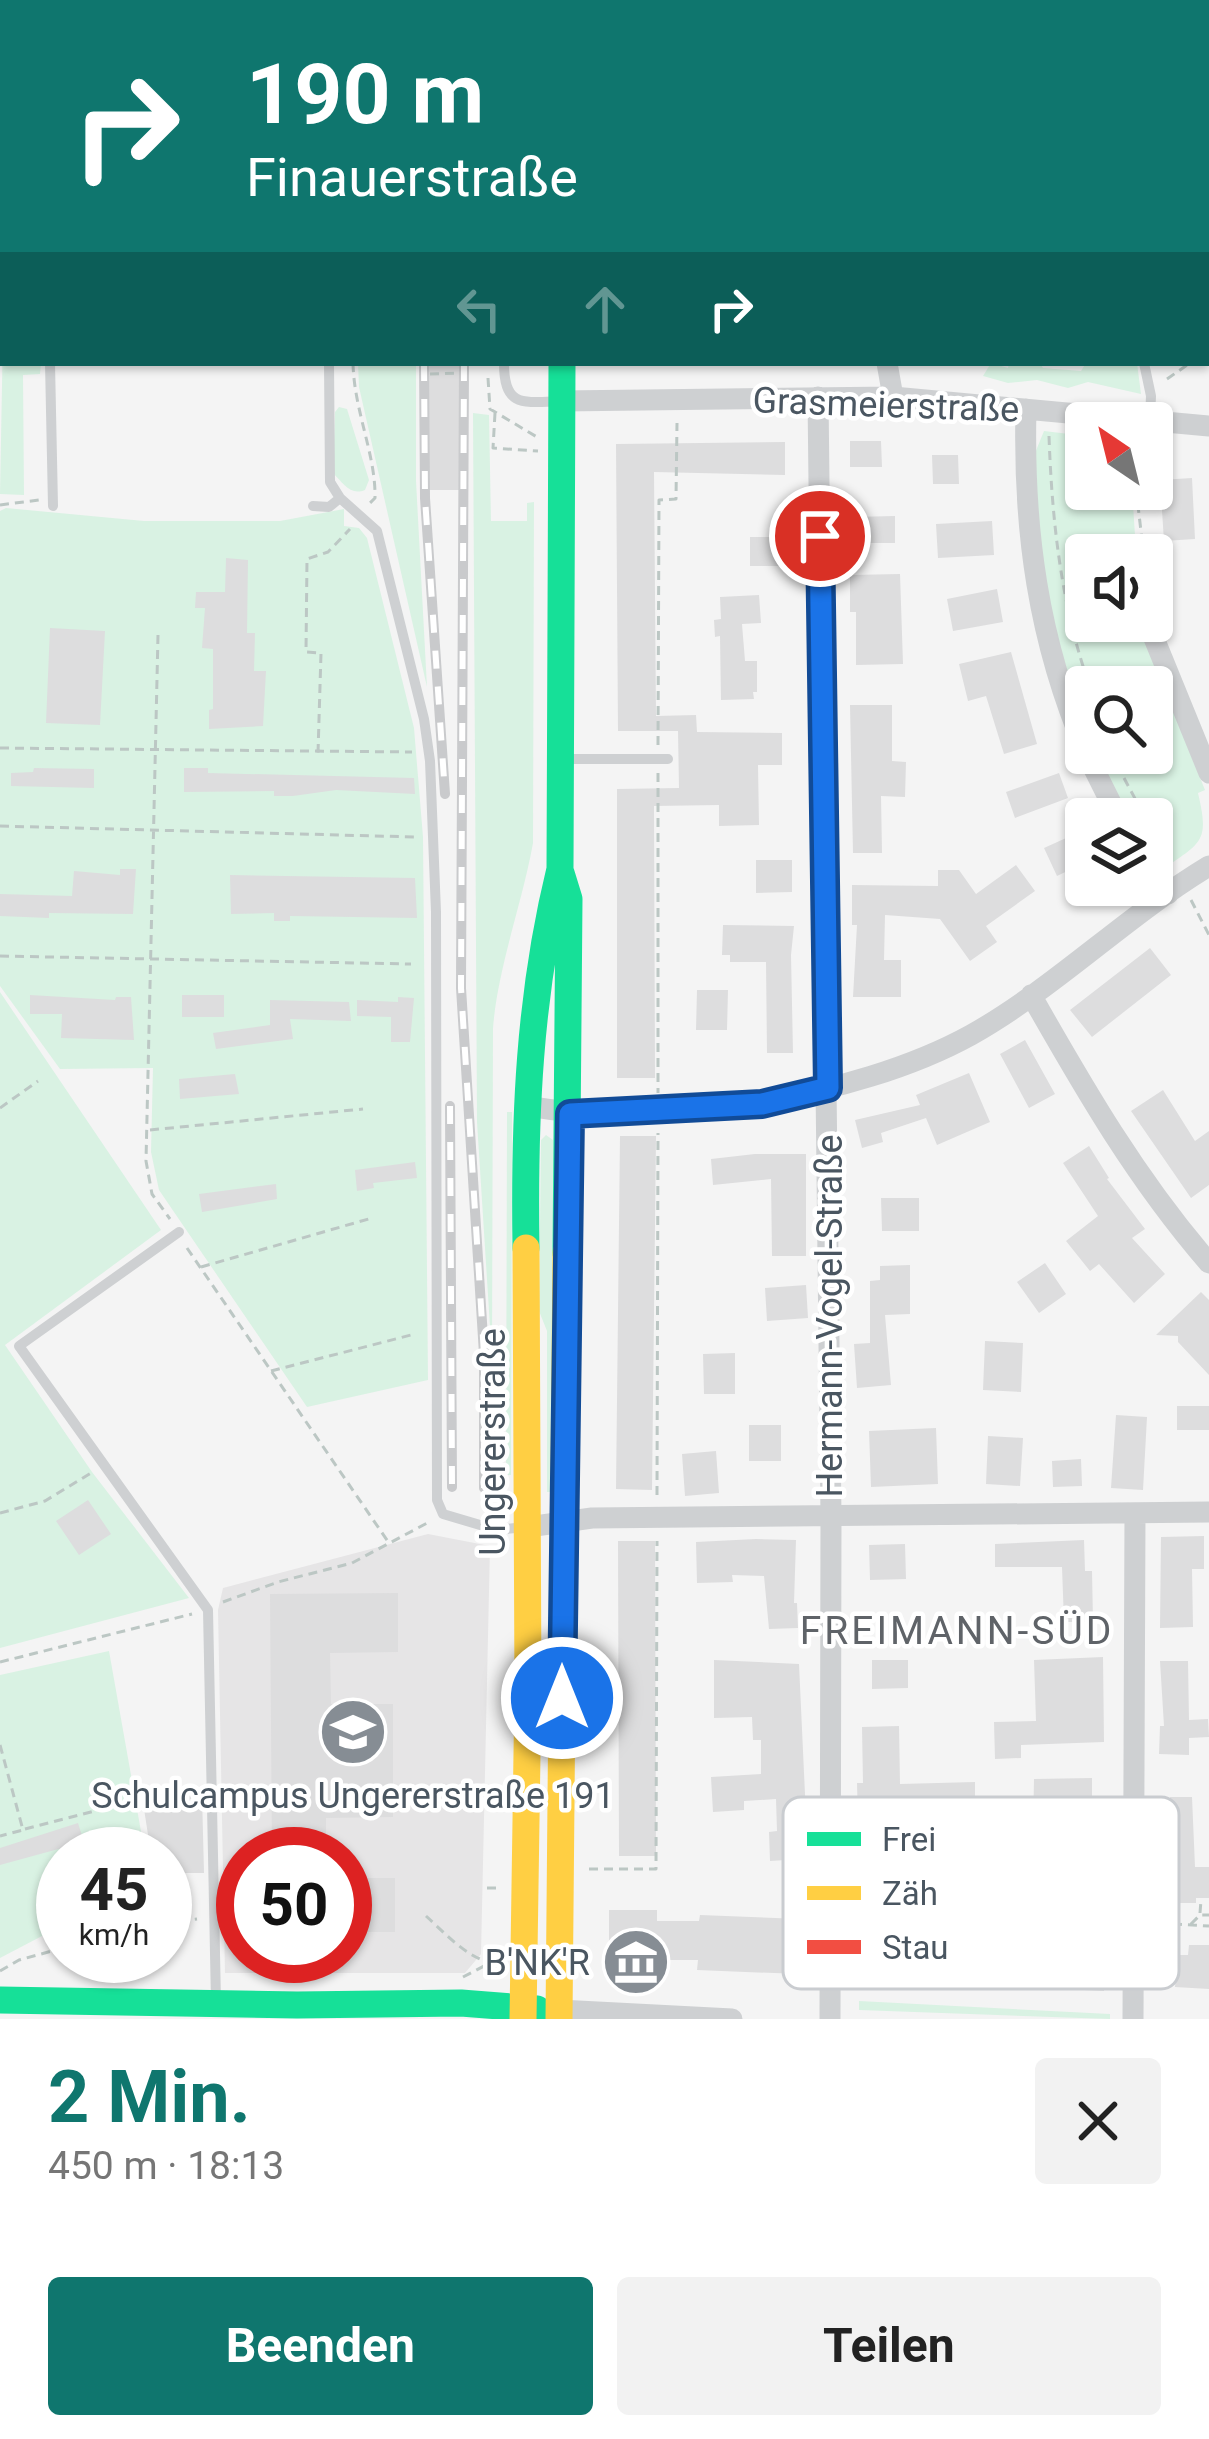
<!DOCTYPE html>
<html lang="de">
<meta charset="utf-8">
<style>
body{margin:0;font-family:Roboto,sans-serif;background:#f2f2f2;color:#222;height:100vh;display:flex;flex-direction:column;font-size:45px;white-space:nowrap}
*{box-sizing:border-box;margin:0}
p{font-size:39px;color:#767676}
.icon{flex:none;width:66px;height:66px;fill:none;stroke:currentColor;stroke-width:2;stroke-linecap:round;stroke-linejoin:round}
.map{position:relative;height:2019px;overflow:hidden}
.details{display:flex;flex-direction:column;background:#fff;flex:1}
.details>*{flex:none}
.banner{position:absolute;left:0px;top:0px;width:1209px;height:366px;box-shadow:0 3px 9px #0004;background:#0f766e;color:#fff;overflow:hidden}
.needle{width:78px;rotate:325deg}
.buttons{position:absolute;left:1065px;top:402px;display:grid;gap:24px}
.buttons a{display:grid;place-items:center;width:108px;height:108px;border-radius:12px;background:#fff;box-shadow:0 3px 9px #0004;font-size:60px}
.speed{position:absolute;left:36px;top:1827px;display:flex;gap:24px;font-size:60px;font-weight:700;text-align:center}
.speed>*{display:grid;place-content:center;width:156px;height:156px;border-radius:50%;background:#fff;box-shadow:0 3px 9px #0004;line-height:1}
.speed small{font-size:30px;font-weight:400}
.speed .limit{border:18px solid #d22;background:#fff;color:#111}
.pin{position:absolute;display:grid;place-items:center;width:102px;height:102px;color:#fff;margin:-51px;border:6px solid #fff;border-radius:50%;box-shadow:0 3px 12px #0007}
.me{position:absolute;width:132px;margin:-66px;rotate:0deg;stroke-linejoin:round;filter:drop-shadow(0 0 9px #0008)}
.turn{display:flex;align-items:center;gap:42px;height:252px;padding:0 48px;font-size:54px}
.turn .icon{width:156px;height:156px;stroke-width:2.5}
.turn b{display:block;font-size:84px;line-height:102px}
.lanes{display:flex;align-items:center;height:114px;padding:0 48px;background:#0003;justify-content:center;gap:60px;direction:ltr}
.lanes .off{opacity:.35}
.round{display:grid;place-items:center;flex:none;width:126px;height:126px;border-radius:12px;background:#f2f2f2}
.head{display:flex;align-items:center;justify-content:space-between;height:204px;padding:0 48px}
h1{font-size:72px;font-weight:700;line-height:90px;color:#0f766e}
.primary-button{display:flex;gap:24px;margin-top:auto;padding:24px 48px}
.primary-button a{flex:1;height:138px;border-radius:12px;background:#0f766e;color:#fff;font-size:48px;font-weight:700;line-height:138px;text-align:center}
.primary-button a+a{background:#f2f2f2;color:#222}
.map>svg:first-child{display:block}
.education{fill:#e6e5e6;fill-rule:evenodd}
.green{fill:#d9f2e3}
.building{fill:#ddddde}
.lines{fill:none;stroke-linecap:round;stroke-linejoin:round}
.path{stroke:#bcc7c4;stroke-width:3;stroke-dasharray:9 6;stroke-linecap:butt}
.lane{stroke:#ced0d2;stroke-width:10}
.street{stroke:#ced0d2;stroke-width:21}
.fast{stroke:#16e098;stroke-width:27}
.slow{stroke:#ffcf43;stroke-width:27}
.jam{stroke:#f24e42;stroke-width:27}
.rail-casing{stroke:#c9cacc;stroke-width:10}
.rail{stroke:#fff;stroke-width:6;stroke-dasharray:18;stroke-linecap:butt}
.route-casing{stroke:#114b97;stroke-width:30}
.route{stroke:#1a73e8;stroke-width:21}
.labels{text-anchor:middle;stroke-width:9;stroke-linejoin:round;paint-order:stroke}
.street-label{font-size:36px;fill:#4a5661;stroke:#fff}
.poi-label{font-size:36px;fill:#4a5661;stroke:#fff}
.neighbourhood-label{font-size:39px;letter-spacing:3px;fill:#5f6368;stroke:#fff}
.key{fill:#fff;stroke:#c9ccd0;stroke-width:3}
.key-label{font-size:33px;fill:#4a5661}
</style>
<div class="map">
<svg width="1209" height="2019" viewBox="0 0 1209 2019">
<rect width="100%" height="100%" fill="#f4f4f4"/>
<!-- education -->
<path class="education" d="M 428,1534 L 490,1546 L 481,1954 L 465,1973 L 225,1973 L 218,1610 L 223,1588 ZM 243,1854 L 345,1854 L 345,1956 L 243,1956 Z"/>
<!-- green -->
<path class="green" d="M 3,331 L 3,363 L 41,363 L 40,374 L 23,375 L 24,495 L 0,494 Z
M 358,363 L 416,363 L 416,481 L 427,687 L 359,387 Z
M 991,363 L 1008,368 L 1009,363 L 1040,363 L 1043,368 L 1081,371 L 1086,363 L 1137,363 L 1141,394 L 1088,382 L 1068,388 L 1037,380 L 1008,383 L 983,376 Z
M 339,407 L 347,409 L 369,480 L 365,490 C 350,496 343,483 333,473 L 335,412 Z
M 473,413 L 489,415 L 491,521 L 527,521 L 527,503 L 534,502 L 533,843 C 522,904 497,970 493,1029 L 492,1358 L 477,1122 Z
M 1044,431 L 1086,436 L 1086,489 L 1132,489 L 1136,551 L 1122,555 L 1086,555 L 1086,621 L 1137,621 L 1205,790 L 1198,793 C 1209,840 1203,842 1166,867 C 1147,860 1152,836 1152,819 L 1129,819 L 1096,753 L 1152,753 L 1152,687 L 1086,687 L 1086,730 L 1047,607 L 1033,458 Z
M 6,508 L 144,521 L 280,521 L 344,509 L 344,526 L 359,528 L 367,538 L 414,728 L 423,837 L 428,1380 L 307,1407 L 159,1190 L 151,1152 L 153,1068 L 60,1069 L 0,986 L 0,511 Z
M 0,992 L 161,1230 L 5,1345 L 92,1472 L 189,1598 L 0,1648 Z
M 507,1112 L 512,1112 L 511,1475 L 506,1475 Z
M 546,1135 L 553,1140 L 553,1492 L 547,1492 L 547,1331 L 539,1311 L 541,1140 Z
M 109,1651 L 145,1854 L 63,1854 L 63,1925 L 0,1958 L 0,1675 Z
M 859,2001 L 1110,2014 L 1110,2019 L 859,2010 Z"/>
<!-- building -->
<path class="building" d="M 426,363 L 463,363 L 464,490 L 426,490 Z
M 850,441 L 881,441 L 882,467 L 850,467 Z
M 785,442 L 785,475 L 654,472 L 656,716 L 696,715 L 697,732 L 782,733 L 782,765 L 758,765 L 759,825 L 719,826 L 719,805 L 654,806 L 655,1078 L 617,1078 L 617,789 L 679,788 L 678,731 L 618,731 L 616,444 Z
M 932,455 L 958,455 L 959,484 L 933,484 Z
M 1192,478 L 1195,539 L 1164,541 L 1160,480 Z
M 895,516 L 895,543 L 853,543 L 853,517 Z
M 992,521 L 994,555 L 938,558 L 936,524 Z
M 750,537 L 792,537 L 793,566 L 750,566 Z
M 226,558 L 248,560 L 247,633 L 255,633 L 254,671 L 266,671 L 263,726 L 209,729 L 209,710 L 213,709 L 213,649 L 202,648 L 205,608 L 195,608 L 196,592 L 225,592 Z
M 900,574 L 903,664 L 856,665 L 856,612 L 850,612 L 850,575 Z
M 997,589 L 1003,622 L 953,631 L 947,599 Z
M 759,595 L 761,623 L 742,624 L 745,661 L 757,661 L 757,692 L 753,692 L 754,699 L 721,700 L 720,636 L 715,637 L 714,620 L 721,619 L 720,597 Z
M 50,628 L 105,631 L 100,725 L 46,723 Z
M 1011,652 L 1037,744 L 1004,754 L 986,696 L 968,701 L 959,664 Z
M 850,705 L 892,705 L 892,761 L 906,762 L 905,797 L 881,796 L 882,853 L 853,853 Z
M 34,768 L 94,769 L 94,788 L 11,786 L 11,773 L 33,772 Z
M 184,768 L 208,768 L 208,773 L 414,778 L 415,794 L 336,790 L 293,796 L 274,796 L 274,791 L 184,792 Z
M 1059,773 L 1068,798 L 1015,818 L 1006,792 Z
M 1086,829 L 1086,862 L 1057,876 L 1044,848 Z
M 756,860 L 792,860 L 792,892 L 756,893 Z
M 1016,865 L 1035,891 L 986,926 L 997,942 L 970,961 L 940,919 L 885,915 L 884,960 L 901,960 L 901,997 L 853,997 L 857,925 L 852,925 L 852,885 L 938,886 L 938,870 L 959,870 L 976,894 Z
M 120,869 L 136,869 L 133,914 L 49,913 L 49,918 L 0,916 L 0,894 L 72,896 L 74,871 L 120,875 Z
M 230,875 L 415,878 L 417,918 L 290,916 L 290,921 L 274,921 L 274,913 L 231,914 Z
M 723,925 L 794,926 L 791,955 L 793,1053 L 767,1053 L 766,962 L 730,962 L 730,955 L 722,955 Z
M 1150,948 L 1171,975 L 1092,1037 L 1070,1010 Z
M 697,990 L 728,990 L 727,1030 L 696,1030 Z
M 30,995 L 115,1000 L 116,997 L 131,997 L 134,1040 L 61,1038 L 62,1014 L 30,1014 Z
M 182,995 L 224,995 L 224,1017 L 182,1017 Z
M 398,997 L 414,998 L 410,1042 L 391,1042 L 391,1017 L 357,1016 L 357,1000 L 398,1002 Z
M 270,1000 L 349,1002 L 351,1021 L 290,1019 L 293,1039 L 216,1049 L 213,1033 L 270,1025 Z
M 1025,1040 L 1055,1094 L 1029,1108 L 1000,1054 Z
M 969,1073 L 990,1122 L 937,1145 L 926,1118 L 881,1133 L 883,1142 L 862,1148 L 855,1120 L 920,1105 L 916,1095 Z
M 235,1074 L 239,1094 L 180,1099 L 179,1079 Z
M 1163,1090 L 1195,1141 L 1209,1131 L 1209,1185 L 1191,1198 L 1131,1111 Z
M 620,1136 L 656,1136 L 652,1490 L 616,1489 Z
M 1089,1146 L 1109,1178 L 1107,1179 L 1145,1229 L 1132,1238 L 1165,1274 L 1134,1303 L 1099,1264 L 1090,1271 L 1066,1241 L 1098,1216 L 1063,1163 Z
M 755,1154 L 806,1154 L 806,1256 L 772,1256 L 771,1179 L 713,1185 L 711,1159 Z
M 415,1162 L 417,1178 L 373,1183 L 374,1188 L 357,1191 L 355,1170 Z
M 276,1184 L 277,1199 L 202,1212 L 199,1194 Z
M 881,1198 L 919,1198 L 919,1231 L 882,1231 Z
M 1045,1263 L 1066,1294 L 1039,1313 L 1017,1282 Z
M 910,1265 L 910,1314 L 885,1315 L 891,1385 L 857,1388 L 854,1344 L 870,1343 L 870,1281 L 880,1280 L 880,1266 Z
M 806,1285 L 808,1318 L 767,1321 L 765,1288 Z
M 1201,1292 L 1209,1300 L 1209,1375 L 1178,1342 L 1178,1336 L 1156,1335 Z
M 985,1341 L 1023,1343 L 1021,1392 L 983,1390 Z
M 735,1353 L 735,1394 L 704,1394 L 703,1354 Z
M 1177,1406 L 1209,1406 L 1209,1430 L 1177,1430 Z
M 1116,1415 L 1147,1417 L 1143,1490 L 1111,1488 Z
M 749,1425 L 781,1425 L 781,1461 L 749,1461 Z
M 936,1428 L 938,1484 L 871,1487 L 869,1431 Z
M 988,1436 L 1023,1438 L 1020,1486 L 986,1484 Z
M 716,1451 L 719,1493 L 685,1496 L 682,1454 Z
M 1081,1459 L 1082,1486 L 1053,1487 L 1052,1461 Z
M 88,1500 L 111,1534 L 79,1555 L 56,1521 Z
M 1204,1536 L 1204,1569 L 1192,1569 L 1193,1627 L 1160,1628 L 1161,1537 Z
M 756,1539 L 796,1540 L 794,1603 L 797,1603 L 798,1628 L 769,1629 L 764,1576 L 732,1575 L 733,1582 L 697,1583 L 696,1542 Z
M 1084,1540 L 1085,1571 L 1092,1571 L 1093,1622 L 1064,1622 L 1062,1567 L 995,1567 L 995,1544 Z
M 618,1541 L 655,1541 L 656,1856 L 619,1856 Z
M 905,1544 L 906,1579 L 870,1580 L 869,1545 Z
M 398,1593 L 398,1652 L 330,1653 L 331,1704 L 393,1704 L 393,1817 L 326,1818 L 326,1854 L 272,1854 L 270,1594 Z
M 1103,1657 L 1104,1742 L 1021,1745 L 1021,1758 L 995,1759 L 994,1722 L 1036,1721 L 1034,1660 Z
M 714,1660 L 799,1664 L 806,1816 L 800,1817 L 802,1859 L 770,1861 L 769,1832 L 777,1831 L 776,1799 L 744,1801 L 744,1810 L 713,1812 L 711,1777 L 761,1774 L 761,1740 L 753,1740 L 752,1717 L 714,1718 Z
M 872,1660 L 908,1660 L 908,1688 L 872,1689 Z
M 1160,1661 L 1188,1661 L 1189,1720 L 1208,1719 L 1209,1737 L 1189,1738 L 1189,1755 L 1159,1754 L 1160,1726 L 1164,1726 Z
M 899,1726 L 900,1784 L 975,1782 L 975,1817 L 912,1817 L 912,1849 L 918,1849 L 918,1856 L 938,1856 L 938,1885 L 918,1885 L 918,1874 L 880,1873 L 880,1860 L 859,1860 L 857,1783 L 863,1783 L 862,1727 Z
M 1092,1778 L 1092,1826 L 1104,1826 L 1104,1847 L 1083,1847 L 1084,1881 L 1032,1882 L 1034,1779 Z
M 202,1795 L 204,1873 L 165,1873 L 165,1854 L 151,1854 L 142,1796 Z
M 1170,1797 L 1192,1797 L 1195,1867 L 1209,1867 L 1209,1898 L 1196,1898 L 1196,1903 L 1164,1903 L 1163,1804 L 1170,1804 Z
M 78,1823 L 84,1842 L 0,1865 L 0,1848 Z
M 345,1878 L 395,1878 L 395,1932 L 345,1932 Z
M 609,1910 L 657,1910 L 657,1921 L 699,1921 L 700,1915 L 802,1919 L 799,1974 L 697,1970 L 698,1960 L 658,1960 L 657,1973 L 609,1973 Z
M 1027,1934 L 1106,1934 L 1104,1991 L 1025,1987 Z
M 1189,1945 L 1209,1945 L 1209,1989 L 1175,1987 L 1177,1955 L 1188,1955 Z"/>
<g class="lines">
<!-- path -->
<path class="path" d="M 1049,0 L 1051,3
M 869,3 L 871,0
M 1064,3 L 1070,0
M 1206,352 L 1209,349
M 353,363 C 354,411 376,455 375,498 L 370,503
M 430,374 L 458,373
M 488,378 L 490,409 L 537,437
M 1167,379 L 1190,363
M 495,413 L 493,448 L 538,451
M 1049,436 C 1052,521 1061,606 1090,687
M 1136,489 L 1143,548 L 1139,555
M 0,505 L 39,500
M 158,635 L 146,1161 L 152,1194 L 170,1219
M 658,745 L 659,500 L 676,499 L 677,423
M 0,748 L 412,752
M 318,753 L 321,653 L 306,652 L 307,559 L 328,552 L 350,529
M 1114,753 L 1120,770
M 658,773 L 658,1093
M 1124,778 L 1146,819
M 0,826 L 414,837
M 1152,831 L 1162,850
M 1191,900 L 1209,935
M 0,956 L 411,964
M 0,1108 L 38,1081
M 150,1130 L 363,1109
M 187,1248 L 389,1543
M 201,1267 L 372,1218
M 271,1371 L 415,1334
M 657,1495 L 658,1133
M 0,1513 L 45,1501 L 91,1473
M 223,1602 L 278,1582 L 352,1563 L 431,1521
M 0,1662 L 192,1614
M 0,1745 L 23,1830 L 0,1836
M 25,1829 L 106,1808
M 589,1869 L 656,1869 L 657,1541
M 487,1888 L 499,1888
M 1200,1913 L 1201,1900
M 426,1916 C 446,1934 471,1963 500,1964
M 165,1923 L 197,1919
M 1158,1923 L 1209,1926
M 1191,1924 L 1200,1915 L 1209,1915
M 0,1971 L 19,1960 L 63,1948
M 463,1977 L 486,1965"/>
<!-- lane -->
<path class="lane" d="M 812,0 L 813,3
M 334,3 L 334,0
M 505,3 L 505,0
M 958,3 L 963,0
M 1174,3 L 1176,0
M 1206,17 L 1209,18
M 50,363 L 53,506
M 329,363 L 330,482 L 340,498 L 377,531 L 424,719 L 430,761 L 436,912 L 437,1500 L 443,1514 L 497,1530 L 525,1527
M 504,363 C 504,407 522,403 559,401
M 1144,363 L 1151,396 L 1150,419
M 313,506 L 329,507 L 340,498
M 564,759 L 668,759
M 179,1232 L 19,1346 L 208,1610 L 216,2002
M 830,1907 L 1018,1924 L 1132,1924"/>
<!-- street -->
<path class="street" d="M 705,0 L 706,3
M 887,363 L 893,397
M 818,397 L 831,1516 L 830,2019
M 562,401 L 893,397 L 1209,426
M 1026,409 C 1023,529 1038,641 1086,752
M 1147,621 L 1209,773
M 1086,753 L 1119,819
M 1152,871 L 1168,894
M 1031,995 C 1085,1090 1137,1180 1209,1263
M 527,1106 C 656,1129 855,1099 971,1035 C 1056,987 1126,916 1209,866
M 528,1527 L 592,1518 L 1209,1512
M 559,2010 L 732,2019
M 1133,2019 L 1135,1514"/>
<!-- fast -->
<path class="fast" d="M 154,3 L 156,0
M 561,873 L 569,899 L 566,1253
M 526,1248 C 524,1119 529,995 560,869 L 562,363
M 0,2000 L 297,2005 L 461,2003 L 537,2009"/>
<!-- slow -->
<path class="slow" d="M 562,0 L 562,3
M 113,3 L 115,0
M 0,216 L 3,210
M 523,2019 L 528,1688 L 526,1248
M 559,2019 L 566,1253"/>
<!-- jam -->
<path class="jam" d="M 0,286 L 3,281"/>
<defs>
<path id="rail" d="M 444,3 L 444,0
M 463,3 L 463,0
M 424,363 L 425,498 L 445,794
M 464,363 L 461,988 L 484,1354 L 484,1488
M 450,1106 L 452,1487"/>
</defs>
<!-- rail casing -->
<use href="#rail" class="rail-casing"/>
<!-- rail -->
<use href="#rail" class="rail"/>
</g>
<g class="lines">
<defs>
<path id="route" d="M 562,1698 L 570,1114 L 762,1104 L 828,1088 L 820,536"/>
</defs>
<!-- route casing -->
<use href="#route" class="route-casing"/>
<!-- route -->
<use href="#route" class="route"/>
</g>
<!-- icons -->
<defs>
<symbol id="school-disc" viewBox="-11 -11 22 22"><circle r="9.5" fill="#868d94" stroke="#fff"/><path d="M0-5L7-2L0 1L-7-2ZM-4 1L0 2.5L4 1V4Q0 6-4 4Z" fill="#fff"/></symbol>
<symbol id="museum-disc" viewBox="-11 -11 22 22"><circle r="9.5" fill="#868d94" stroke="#fff"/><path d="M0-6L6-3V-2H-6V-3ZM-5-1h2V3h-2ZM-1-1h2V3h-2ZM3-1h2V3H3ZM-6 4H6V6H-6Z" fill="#fff"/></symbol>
</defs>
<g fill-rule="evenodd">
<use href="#school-disc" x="315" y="1694" width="76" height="76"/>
<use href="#museum-disc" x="598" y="1924" width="76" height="76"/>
</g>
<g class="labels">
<!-- street labels -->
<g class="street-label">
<text transform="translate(886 404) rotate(2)" y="13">Grasmeierstraße</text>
<text transform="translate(829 1316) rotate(-90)" y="13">Hermann-Vogel-Straße</text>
<text transform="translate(492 1442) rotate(-90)" y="13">Ungererstraße</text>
</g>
<!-- poi labels -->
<g class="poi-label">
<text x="353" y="1808">Schulcampus Ungererstraße 191</text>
<text x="590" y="1975" text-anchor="end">B'NK'R</text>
</g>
<!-- neighbourhood labels -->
<g class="neighbourhood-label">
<text x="957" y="1644">FREIMANN-SÜD</text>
</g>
</g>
<!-- legend -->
<rect x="783" y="1797" width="396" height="192" rx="18" class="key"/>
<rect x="807" y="1832" width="54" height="14" fill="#16e098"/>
<rect x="807" y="1886" width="54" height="14" fill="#ffcf43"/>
<rect x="807" y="1940" width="54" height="14" fill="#f24e42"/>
<g class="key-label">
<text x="882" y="1851">Frei</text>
<text x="882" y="1905">Zäh</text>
<text x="882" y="1959">Stau</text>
</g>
</svg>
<div class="buttons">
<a><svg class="needle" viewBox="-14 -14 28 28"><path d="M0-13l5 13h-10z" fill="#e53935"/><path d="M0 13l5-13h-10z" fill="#767676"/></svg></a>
<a><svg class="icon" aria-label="sound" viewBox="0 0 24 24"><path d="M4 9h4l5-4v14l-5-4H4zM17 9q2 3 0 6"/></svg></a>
<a><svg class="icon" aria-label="search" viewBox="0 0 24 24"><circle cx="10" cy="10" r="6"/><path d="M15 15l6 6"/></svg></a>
<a><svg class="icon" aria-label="layers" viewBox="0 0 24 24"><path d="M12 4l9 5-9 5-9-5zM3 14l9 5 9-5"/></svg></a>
</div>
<div class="speed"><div>45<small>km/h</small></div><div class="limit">50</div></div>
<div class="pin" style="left:820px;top:536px;background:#d93025"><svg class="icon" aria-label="arrive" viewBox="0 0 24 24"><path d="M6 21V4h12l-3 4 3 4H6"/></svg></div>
<svg class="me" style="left:562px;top:1698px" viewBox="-20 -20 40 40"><circle r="17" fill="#1a73e8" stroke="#fff" stroke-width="3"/><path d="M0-11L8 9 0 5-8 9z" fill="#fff"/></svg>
<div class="banner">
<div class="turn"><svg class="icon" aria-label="right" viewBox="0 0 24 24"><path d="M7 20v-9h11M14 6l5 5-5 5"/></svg><div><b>190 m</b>Finauerstraße</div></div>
<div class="lanes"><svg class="icon off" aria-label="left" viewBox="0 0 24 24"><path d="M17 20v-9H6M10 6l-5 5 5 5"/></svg><svg class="icon off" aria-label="ahead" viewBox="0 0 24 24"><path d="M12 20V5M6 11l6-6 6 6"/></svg><svg class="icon" aria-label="right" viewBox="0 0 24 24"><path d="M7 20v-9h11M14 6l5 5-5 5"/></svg></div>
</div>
</div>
<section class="details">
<div class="head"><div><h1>2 Min.</h1><p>450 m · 18:13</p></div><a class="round"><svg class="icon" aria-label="close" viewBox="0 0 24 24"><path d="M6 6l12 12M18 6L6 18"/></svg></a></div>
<div class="primary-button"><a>Beenden</a><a>Teilen</a></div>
</section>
